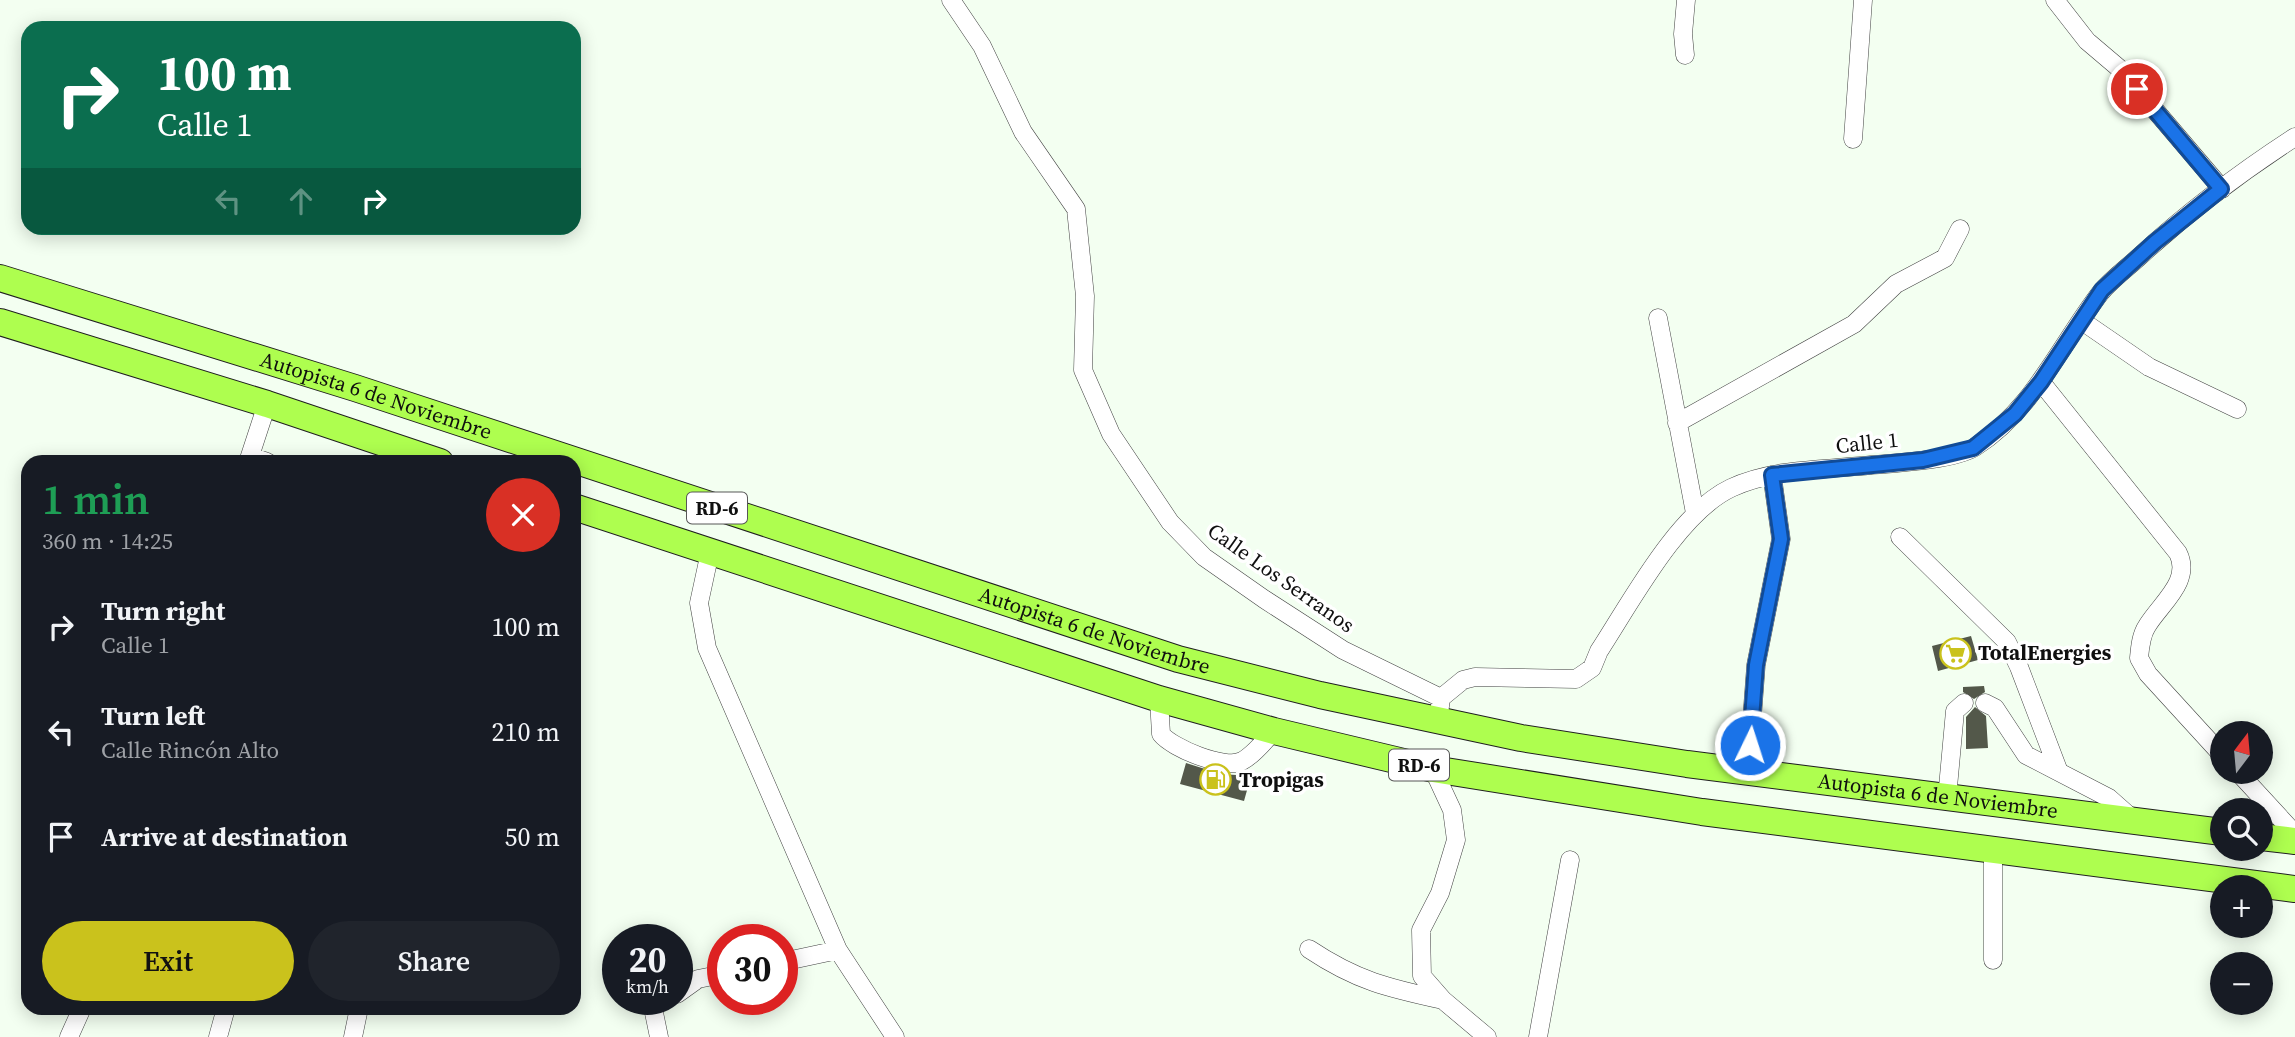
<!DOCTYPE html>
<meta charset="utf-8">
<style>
body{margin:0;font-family:"Source Serif 4",serif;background:#20242c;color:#f1f3f6;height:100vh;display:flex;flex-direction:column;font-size:26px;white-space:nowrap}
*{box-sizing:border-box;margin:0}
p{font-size:23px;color:#9ea1a6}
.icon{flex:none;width:38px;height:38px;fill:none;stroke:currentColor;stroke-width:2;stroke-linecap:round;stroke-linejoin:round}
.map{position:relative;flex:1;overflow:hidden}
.drawer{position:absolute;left:21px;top:455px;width:560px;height:560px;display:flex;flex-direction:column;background:#171b24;border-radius:21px;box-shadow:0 4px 18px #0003}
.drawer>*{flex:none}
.banner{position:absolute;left:21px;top:21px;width:560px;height:214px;border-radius:21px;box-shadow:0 4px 18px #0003;background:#0b6e4f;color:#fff;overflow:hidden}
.needle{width:46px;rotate:16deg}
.controls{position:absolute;left:2210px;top:721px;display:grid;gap:14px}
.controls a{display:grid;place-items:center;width:63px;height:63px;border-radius:50%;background:#171b24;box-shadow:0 4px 18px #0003;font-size:35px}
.speed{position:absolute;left:602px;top:924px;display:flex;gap:14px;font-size:35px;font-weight:700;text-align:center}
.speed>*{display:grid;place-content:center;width:91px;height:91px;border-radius:50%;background:#171b24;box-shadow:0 4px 18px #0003;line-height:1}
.speed small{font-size:18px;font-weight:400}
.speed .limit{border:10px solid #d22;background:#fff;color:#111}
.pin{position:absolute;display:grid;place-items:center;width:60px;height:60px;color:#fff;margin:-30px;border:4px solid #fff;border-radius:50%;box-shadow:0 2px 7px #0007}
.me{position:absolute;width:77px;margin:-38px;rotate:4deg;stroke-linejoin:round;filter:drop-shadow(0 0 5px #0008)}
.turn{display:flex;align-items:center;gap:24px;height:147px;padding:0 21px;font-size:32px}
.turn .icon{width:91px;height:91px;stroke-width:2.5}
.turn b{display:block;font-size:49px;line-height:60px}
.lanes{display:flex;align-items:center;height:66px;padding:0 21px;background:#0003;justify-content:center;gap:35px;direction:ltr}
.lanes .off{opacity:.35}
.round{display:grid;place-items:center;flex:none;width:74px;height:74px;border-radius:37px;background:#20242c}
.overview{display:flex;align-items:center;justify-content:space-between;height:119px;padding:0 21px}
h1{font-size:42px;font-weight:600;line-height:52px;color:#1e9e55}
.primary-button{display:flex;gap:14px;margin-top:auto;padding:14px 21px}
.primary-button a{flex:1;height:80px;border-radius:42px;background:#cac21c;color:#111;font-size:28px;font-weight:600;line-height:80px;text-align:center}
.primary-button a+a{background:#20242c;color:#f1f3f6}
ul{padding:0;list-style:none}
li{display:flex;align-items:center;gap:21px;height:105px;padding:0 21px}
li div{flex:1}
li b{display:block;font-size:26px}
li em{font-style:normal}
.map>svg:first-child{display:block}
.building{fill:#53584a}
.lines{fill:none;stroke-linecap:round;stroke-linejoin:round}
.minor-casing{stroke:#424242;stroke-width:19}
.highway-casing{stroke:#202020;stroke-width:28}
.minor{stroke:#fff;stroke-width:18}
.highway{stroke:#aefe4f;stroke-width:26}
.route-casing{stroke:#114b97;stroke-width:18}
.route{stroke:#1a73e8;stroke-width:12}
.labels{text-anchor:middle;stroke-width:7;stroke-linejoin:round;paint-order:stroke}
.shield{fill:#fff;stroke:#575757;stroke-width:2}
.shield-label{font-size:19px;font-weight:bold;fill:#0f0f0f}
.street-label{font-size:21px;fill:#0f0f0f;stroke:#fff}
.poi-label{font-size:21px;font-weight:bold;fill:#0f0f0f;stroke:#fff;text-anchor:start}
</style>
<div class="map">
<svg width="2295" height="1037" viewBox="0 0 2295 1037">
<rect width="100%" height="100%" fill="#f3fff1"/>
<!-- building -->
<path class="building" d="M 1971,636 L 1978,660 L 1938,671 L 1932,646 Z
M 1984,686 L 1985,692 L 1974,699 L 1963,692 L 1963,687 Z
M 1975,707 L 1986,716 L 1988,748 L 1966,749 L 1966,717 Z
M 1186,763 L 1221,774 L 1251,776 L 1244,801 L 1180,784 Z"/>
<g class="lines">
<defs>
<path id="minor" d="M 951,0 L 982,46 L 1023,132 L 1076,209 L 1085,296 L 1083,370 L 1111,434 L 1170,522 L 1204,557 L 1264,599 L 1343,650 L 1441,698
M 2055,0 L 2087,41 L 2120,69 L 2222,189
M 1685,55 L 1683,34 L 1686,0
M 1853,139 L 1863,0
M 1658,318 L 1695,513
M 2082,321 L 2149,367 L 2237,409
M 2041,382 L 2178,553 C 2192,581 2161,603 2147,626 C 2141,635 2140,647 2139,658 L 2148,674 L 2222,755
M 1677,423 L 1854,324 L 1896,284 L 1945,258 L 1960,229
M 250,456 L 267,462
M 248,462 L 267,404
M 1900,537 L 2007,642 L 2019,667 L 2059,772
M 710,552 L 699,603 L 707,648 L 838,950 L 895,1037
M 1159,699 L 1161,734 C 1172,748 1225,770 1242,761 C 1254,755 1265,740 1274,731
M 1985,703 L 1995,708 L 2026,755 L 2109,798 L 2135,821
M 1438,722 L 1441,698 L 1463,680 L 1475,677 L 1576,679 L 1592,668 L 1599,651 C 1631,602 1678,513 1731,488 C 1773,468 1826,470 1871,465 C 1897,463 1954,460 1975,447 C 2034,409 2060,345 2101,292 C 2112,279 2127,268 2140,256 C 2188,212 2241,172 2295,137
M 1433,769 L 1452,810 L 1456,840 L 1440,893 L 1421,930 L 1422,976 L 1443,1000 L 1487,1037
M 1748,772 L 1756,665 L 1781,539 L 1772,475
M 2238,772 L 2295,834
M 1947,798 L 1955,711 L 1964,703
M 1309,949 C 1357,981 1388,988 1443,1000
M 1993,960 L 1993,851
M 782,962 L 838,950
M 677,994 L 698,979 L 723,974
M 69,1037 L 82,1008
M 218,1037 L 226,1008
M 353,1037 L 359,1008
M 659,1037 L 652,1003 L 663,999
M 1538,1037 L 1570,860"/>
<g id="highway">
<path id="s1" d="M 0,278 L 355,388 L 1178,659 L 1320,695 L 1521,738 L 1687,764 L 2222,832"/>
<path d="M 0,322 L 267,404 L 440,462"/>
<path d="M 574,507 L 1159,699 L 1274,731 L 1433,769 L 1702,812 L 2295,889"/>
<path d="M 2261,837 L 2295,841"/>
</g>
</defs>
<!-- minor casing -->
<use href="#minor" class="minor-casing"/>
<!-- highway casing -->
<use href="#highway" class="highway-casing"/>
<!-- minor -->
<use href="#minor" class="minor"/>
<!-- highway -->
<use href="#highway" class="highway"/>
</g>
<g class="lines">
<defs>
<path id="route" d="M 1750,745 L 1756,665 L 1781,539 L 1772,475 L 1923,460 L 1973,448 L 2015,414 L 2041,382 L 2102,290 L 2155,242 L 2221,189 L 2137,89"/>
</defs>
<!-- route casing -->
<use href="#route" class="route-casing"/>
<!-- route -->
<use href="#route" class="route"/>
</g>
<!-- icons -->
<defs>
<symbol id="supermarket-ring" viewBox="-11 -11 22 22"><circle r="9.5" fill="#fff" stroke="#cac21c" stroke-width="1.5"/><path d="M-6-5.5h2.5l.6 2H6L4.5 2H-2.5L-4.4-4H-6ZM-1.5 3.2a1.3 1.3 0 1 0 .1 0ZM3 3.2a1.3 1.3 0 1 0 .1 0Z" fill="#cac21c"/></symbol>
<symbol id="fuel-ring" viewBox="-11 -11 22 22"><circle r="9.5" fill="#fff" stroke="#cac21c" stroke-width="1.5"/><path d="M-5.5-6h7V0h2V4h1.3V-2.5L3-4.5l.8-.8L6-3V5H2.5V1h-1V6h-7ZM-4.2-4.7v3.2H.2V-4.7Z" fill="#cac21c"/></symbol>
</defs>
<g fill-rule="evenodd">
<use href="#supermarket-ring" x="1938" y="636" width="35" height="35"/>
<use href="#fuel-ring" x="1198" y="762" width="35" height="35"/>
</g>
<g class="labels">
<!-- shield labels -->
<g class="shield">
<rect x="687" y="492.5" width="60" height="31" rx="5"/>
<rect x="1389" y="749.5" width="60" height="31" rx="5"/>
</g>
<g class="shield-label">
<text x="717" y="515">RD-6</text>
<text x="1419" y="772">RD-6</text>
</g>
<!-- street labels -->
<g class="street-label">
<text dy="7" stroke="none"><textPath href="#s1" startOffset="394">Autopista 6 de Noviembre</textPath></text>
<text transform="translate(1867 443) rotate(-6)" y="7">Calle 1</text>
<text transform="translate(1281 578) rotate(35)" y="7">Calle Los Serranos</text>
<text dy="7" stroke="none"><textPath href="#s1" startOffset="1150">Autopista 6 de Noviembre</textPath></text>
<text dy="7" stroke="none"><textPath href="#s1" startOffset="2011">Autopista 6 de Noviembre</textPath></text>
</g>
<!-- poi labels -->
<g class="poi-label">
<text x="1978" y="660">TotalEnergies</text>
<text x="1239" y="787">Tropigas</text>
</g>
</g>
</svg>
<div class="controls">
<a><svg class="needle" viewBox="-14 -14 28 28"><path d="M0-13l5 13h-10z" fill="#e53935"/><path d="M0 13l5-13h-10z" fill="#9ea1a6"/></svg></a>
<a><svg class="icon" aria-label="search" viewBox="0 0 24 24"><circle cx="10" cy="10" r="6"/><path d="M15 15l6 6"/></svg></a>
<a>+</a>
<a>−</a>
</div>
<div class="speed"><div>20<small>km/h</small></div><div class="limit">30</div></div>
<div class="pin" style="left:2137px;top:89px;background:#d93025"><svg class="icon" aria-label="arrive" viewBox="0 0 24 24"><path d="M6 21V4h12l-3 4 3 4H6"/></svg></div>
<svg class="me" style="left:1750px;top:745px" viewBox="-20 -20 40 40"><circle r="17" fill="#1a73e8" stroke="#fff" stroke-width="3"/><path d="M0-11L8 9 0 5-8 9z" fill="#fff"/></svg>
<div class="banner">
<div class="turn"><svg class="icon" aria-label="right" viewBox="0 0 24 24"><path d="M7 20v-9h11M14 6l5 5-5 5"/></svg><div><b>100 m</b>Calle 1</div></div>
<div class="lanes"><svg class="icon off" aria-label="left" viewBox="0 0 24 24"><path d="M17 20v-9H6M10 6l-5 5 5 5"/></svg><svg class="icon off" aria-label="ahead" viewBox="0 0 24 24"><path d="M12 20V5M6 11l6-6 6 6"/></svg><svg class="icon" aria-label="right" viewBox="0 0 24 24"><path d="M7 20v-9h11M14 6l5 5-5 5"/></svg></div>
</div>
<section class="drawer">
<div class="overview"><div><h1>1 min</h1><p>360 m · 14:25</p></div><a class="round" style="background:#d93025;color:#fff"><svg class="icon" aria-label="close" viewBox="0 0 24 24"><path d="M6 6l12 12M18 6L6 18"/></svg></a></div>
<ul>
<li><svg class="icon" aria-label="right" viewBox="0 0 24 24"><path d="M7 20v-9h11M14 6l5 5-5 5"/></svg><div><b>Turn right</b><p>Calle 1</p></div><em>100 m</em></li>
<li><svg class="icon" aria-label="left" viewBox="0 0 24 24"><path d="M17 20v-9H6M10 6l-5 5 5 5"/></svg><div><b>Turn left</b><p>Calle Rincón Alto</p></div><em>210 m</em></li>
<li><svg class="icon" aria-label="arrive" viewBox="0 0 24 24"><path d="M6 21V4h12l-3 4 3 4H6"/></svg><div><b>Arrive at destination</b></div><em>50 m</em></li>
</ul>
<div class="primary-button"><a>Exit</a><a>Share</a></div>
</section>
</div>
